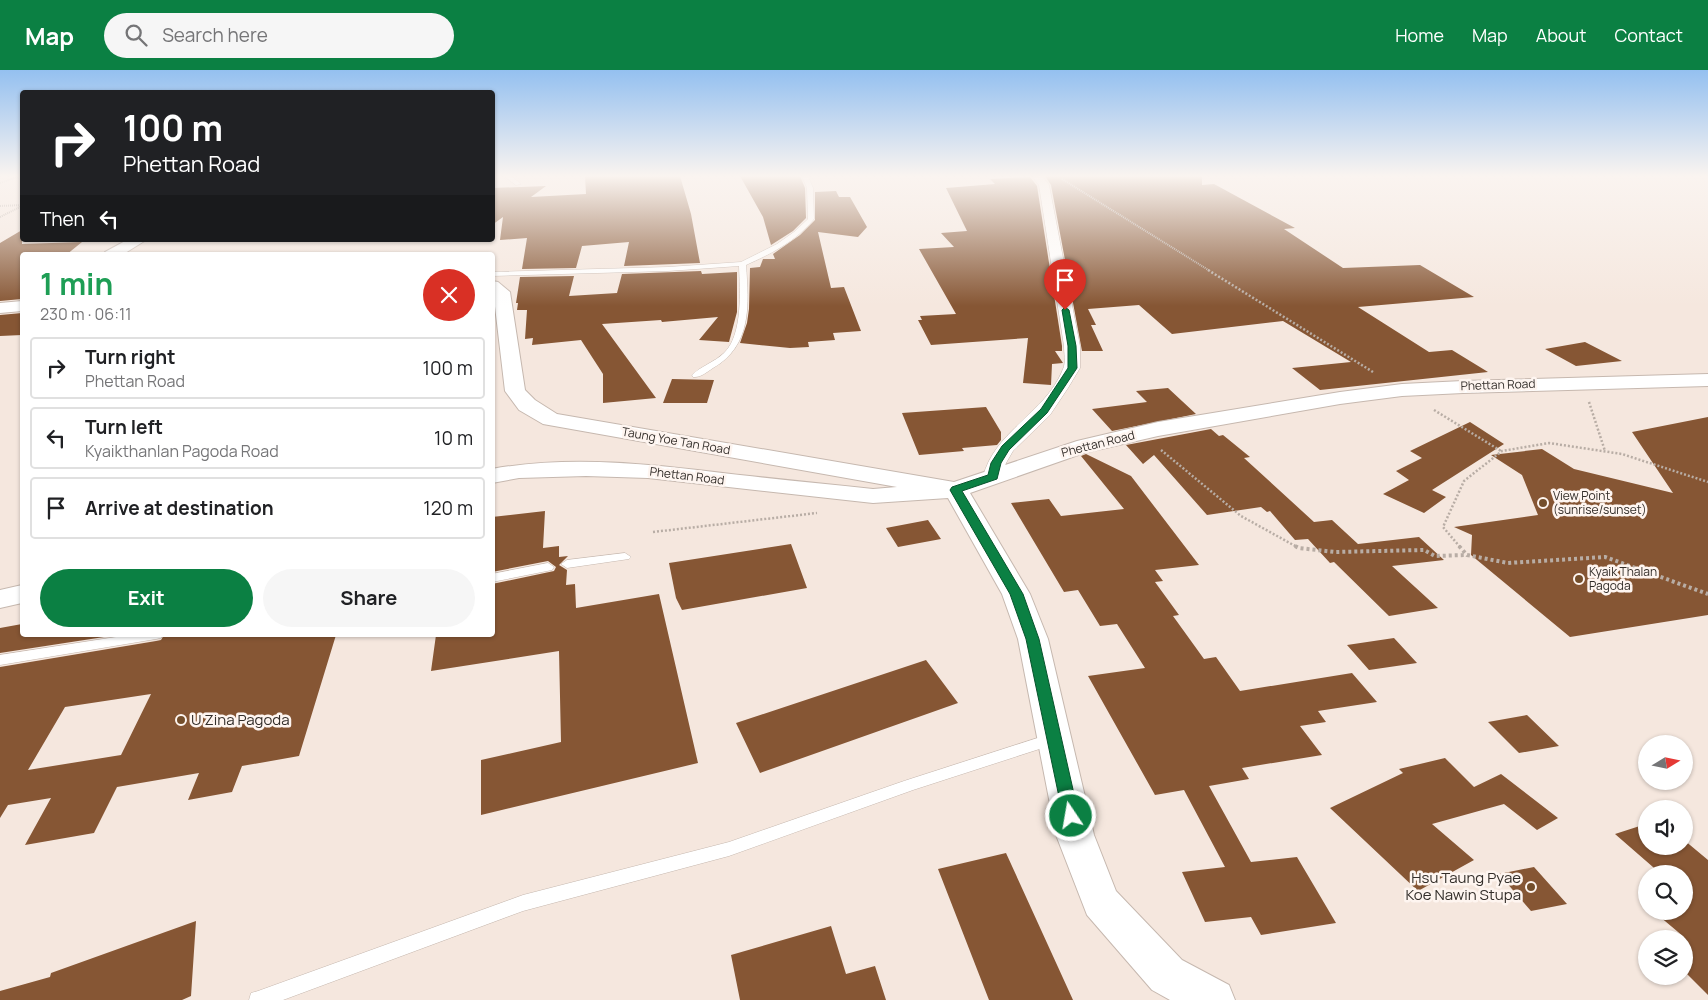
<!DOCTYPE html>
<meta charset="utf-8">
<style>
body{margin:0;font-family:Manrope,sans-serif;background:#f6f6f6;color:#202124;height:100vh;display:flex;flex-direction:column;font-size:19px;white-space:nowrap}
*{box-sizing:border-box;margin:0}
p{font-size:16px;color:#757577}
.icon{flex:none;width:28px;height:28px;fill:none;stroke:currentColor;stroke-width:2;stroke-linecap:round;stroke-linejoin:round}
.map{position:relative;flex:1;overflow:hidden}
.side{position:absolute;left:20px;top:182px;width:475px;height:385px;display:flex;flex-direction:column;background:#fff;border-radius:5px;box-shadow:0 1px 4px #0004}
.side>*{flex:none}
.banner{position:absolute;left:20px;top:20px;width:475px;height:152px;border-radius:5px;box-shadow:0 1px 4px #0004;background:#202124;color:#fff;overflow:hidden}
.needle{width:32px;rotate:80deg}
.fabs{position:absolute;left:1638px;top:665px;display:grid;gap:10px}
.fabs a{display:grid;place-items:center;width:55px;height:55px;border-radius:50%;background:#fff;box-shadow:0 1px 4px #0004;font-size:25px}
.pin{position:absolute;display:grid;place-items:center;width:42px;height:42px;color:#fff;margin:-51px -21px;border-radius:50% 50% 50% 0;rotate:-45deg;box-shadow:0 0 5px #0007}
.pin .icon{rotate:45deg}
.me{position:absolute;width:55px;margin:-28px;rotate:348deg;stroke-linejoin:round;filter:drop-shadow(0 0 4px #0008)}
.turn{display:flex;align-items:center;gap:18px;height:105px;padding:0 20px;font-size:22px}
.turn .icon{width:65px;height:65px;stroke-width:2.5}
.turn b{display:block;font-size:35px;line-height:42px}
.then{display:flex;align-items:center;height:48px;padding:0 20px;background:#0003;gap:10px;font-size:19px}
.round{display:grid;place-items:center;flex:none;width:52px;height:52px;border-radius:26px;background:#f6f6f6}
.summary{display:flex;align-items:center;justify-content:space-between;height:85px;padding:0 20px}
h1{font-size:30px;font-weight:700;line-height:38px;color:#1e9e55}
.primary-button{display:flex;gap:10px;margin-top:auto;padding:10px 20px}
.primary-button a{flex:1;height:58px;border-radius:30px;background:#0b8043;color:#fff;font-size:20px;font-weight:700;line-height:58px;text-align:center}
.primary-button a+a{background:#f6f6f6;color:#202124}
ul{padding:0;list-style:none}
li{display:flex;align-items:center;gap:15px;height:62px;margin:0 10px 8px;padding:0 10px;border:2px solid #e0e0e0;border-radius:5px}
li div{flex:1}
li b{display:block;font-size:19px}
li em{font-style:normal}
header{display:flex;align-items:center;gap:30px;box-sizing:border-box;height:70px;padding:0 25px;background:#0b8043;color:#fff}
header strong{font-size:24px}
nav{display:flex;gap:28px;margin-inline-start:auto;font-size:18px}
.search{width:350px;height:45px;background:#f6f6f6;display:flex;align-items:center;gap:12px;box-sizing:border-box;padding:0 18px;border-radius:28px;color:#757577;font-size:19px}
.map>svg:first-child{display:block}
.building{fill:#865634;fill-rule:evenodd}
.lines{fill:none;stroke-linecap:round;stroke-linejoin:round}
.service-casing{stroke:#c6b8af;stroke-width:1}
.minor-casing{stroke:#c6b8af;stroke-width:1}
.tertiary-casing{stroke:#c6b8af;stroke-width:2}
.path-far2{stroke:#b8ada5;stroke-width:2;stroke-dasharray:1 1;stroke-linecap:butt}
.path-far1{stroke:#b8ada5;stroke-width:2.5;stroke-dasharray:2 2;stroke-linecap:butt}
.path{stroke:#b8ada5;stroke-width:4;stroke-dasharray:3 3;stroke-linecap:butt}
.service{fill:#fff;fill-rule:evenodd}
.minor{fill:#fff;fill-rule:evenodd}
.tertiary{fill:#fff;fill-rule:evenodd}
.route{fill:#0b8043;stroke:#07532c}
.poi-dot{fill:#744e2b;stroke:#fef5f0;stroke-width:2}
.labels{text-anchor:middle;stroke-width:5;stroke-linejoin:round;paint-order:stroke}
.street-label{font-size:12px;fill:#332e2a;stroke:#fef5f0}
.poi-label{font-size:12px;fill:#332e2a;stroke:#fef5f0;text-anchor:start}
.near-poi-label{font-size:15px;fill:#332e2a;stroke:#fef5f0;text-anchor:start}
</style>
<header>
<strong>Map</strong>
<div class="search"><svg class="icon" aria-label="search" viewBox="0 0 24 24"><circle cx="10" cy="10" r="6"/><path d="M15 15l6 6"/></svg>Search here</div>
<nav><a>Home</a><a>Map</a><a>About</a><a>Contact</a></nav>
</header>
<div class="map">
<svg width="1708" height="930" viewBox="0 0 1708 930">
<rect width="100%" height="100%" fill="#f5e7de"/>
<!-- building -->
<path class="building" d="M 585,106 L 680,106 L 691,144 L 700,193 L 624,196 L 629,172 L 582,176 L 576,198 L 522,199 L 527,168 L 500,170 L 503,147 L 492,155 L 492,118 L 546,116 L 531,127 L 586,124 Z
M 740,106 L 800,106 L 805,118 L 806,148 L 793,161 L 771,175 L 763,147 Z
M 1045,106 L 1202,106 L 1202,115 L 1214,114 L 1295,158 L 1284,159 L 1343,198 L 1420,195 L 1474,227 L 1358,237 L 1429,282 L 1452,280 L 1488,302 L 1320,320 L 1292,298 L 1351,292 L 1283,251 L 1172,264 L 1139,235 L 1088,239 L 1096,255 L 1091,255 L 1103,281 L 1082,281 L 1051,115 Z
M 1030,107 L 1037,116 L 1062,276 L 1062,281 L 1055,281 L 1063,293 L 1052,294 L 1051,315 L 1023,313 L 1028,268 L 931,275 L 918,250 L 922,250 L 920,246 L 956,244 L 919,179 L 954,177 L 941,163 L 967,161 L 946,118 L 995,114 L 990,109 Z
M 836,121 L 839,127 L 850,127 L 867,157 L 858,167 L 818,162 L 831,218 L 844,217 L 861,261 L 833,263 L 835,270 L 808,272 L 809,277 L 790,278 L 740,273 L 747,253 L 749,239 L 750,198 L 760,197 L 763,189 L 775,189 L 773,184 L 800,165 L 815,150 L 815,122 Z
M 22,160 L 22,174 L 82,172 L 66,185 L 22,185 L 22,229 L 0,231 L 0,173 Z
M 701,201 L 702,204 L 737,202 L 737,242 L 729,272 L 699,270 L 718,247 L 662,252 L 661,250 L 602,254 L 656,328 L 603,333 L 603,304 L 581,270 L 532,275 L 533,268 L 525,269 L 527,240 L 517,240 L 518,233 L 516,233 L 520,207 L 574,206 L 569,226 L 617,223 L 622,204 Z
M 22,243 L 22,265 L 0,266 L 0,245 Z
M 1585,272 L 1622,291 L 1576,296 L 1545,279 Z
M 672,309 L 714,310 L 707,333 L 663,333 Z
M 1168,318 L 1196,344 L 1112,361 L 1092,339 L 1147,332 L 1136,321 Z
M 986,337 L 1001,362 L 1001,370 L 997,375 L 962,378 L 964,381 L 919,385 L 902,343 Z
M 1708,347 L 1708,545 L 1570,567 L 1471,485 L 1472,465 L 1454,457 L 1538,445 L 1522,405 L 1491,385 L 1542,379 L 1574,399 L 1673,423 L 1632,362 Z
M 1470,352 L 1504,374 L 1432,420 L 1446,427 L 1424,443 L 1383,424 L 1409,410 L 1396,401 L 1422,388 L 1410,381 Z
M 1211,359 L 1219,366 L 1223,365 L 1250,387 L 1244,388 L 1314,452 L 1332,450 L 1358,474 L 1419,467 L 1444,490 L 1392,496 L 1438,538 L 1389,546 L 1334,492 L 1330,493 L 1308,469 L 1295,470 L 1270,441 L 1267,442 L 1261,437 L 1207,445 L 1154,385 L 1143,394 L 1126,375 Z
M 1086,384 L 1131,406 L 1199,495 L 1155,500 L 1163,511 L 1155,512 L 1179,545 L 1173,546 L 1204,589 L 1216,587 L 1240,621 L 1352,603 L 1377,632 L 1318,641 L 1326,652 L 1300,656 L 1322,685 L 1242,698 L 1249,709 L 1209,716 L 1251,792 L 1297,787 L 1336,853 L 1261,865 L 1251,847 L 1205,852 L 1182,802 L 1225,797 L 1184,720 L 1155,725 L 1088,606 L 1145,598 L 1117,554 L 1100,556 L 1078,520 L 1064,522 L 1011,433 L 1049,429 L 1061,446 L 1124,439 L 1081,386 Z
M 545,441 L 543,478 L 559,476 L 559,487 L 568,486 L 559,495 L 567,500 L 566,515 L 575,514 L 576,538 L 659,524 L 698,693 L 481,745 L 481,690 L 561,672 L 559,581 L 431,601 L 436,565 L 492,565 L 492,514 L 554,501 L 556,497 L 548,491 L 492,502 L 492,447 Z
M 928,450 L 941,469 L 898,477 L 886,458 Z
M 791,474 L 807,518 L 682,540 L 676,528 L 669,493 Z
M 22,554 L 22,565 L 117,565 L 0,583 L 0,558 Z
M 164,565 L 336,565 L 299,686 L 242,696 L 232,722 L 188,730 L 199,703 L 117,717 L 94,763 L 25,775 L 51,728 L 8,735 L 0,748 L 0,597 L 156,571 L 161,570 ZM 151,624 L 121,685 L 28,700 L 65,637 Z
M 1394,568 L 1417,593 L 1369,600 L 1347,575 Z
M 926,590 L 958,633 L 760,703 L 736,653 Z
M 1527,645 L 1559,676 L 1519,683 L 1488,652 Z
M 1445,688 L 1474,717 L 1501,704 L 1558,748 L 1537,760 L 1504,734 L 1432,754 L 1474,790 L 1418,821 L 1330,738 L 1403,703 L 1399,699 Z
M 1646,754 L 1646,776 L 1684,776 L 1684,770 L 1708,790 L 1708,925 L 1684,901 L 1684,867 L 1659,846 L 1670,841 L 1684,841 L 1684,804 L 1661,804 L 1615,764 Z
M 1006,783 L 1073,930 L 989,930 L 938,799 Z
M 1534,797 L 1567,834 L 1531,841 L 1499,804 Z
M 196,851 L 191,926 L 182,930 L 0,930 L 0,921 L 50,907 L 51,903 Z
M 831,856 L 846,904 L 875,896 L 886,930 L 740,930 L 731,885 Z"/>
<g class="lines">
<defs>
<path id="service" d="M 504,106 L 511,106 L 521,114 L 516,115 Z
M 802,106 L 808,106 L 813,118 L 814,149 C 796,171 771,184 746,195 C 749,234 752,276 713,298 C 707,302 700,308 693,307 L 692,305 C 701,296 715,292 724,283 C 743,265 740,221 739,196 L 668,201 L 492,206 L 492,202 L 668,197 L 741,192 L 777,174 L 794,162 L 808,149 L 807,118 Z
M 625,483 L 631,487 L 629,489 L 567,498 L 561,494 L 567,490 Z
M 548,493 L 554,497 L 552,500 L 492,512 L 492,504 Z
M 129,565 L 162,565 L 161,568 L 156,569 L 0,595 L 0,585 Z
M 1053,663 L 1058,665 L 1060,669 L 1058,673 L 913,720 L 729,786 L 523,841 L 283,930 L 249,930 L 251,923 L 258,921 L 523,825 L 729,772 L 904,711 Z"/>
<path id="minor" d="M 1032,106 L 1042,106 L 1049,115 L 1080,276 L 1080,298 L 1068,318 L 1050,345 L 1013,381 L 1006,393 L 1000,411 L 993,413 L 986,411 L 983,407 C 994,361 1046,343 1063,299 C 1066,293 1064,283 1064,276 L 1039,115 Z"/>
<path id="tertiary" d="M 127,170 L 146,170 L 122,185 L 103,185 L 105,182 Z
M 492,211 L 498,212 L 510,222 L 525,320 L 535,330 L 557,344 L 954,412 L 1077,371 L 1158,352 L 1340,322 L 1402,314 L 1463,311 L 1708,304 L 1708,316 L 1463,323 L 1402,326 L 1340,334 L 1158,366 L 1084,383 L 970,423 L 1030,524 L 1048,569 L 1094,765 L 1116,821 L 1182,890 L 1229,915 L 1235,930 L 1170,930 L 1152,920 L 1087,845 L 1056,765 L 1018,569 L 1002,524 L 948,428 L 873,433 L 648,408 L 586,406 L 519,408 L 492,413 L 492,399 C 574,384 658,395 740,405 C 784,410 829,414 873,419 L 897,417 L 543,354 L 519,340 L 505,321 Z
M 22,231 L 22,241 L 0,243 L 0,233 Z
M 22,515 L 22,533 L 0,538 L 0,520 Z"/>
</defs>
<!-- service casing -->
<use href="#service" class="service-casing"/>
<!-- minor casing -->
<use href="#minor" class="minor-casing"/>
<!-- tertiary casing -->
<use href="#tertiary" class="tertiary-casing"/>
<!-- path-far2 -->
<path class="path-far2" d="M 1062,109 L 1210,201
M 0,113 L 20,106
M 0,136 L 22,135
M 0,147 L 22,136"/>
<!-- path-far1 -->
<path class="path-far1" d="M 1208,200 L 1373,302
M 1589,332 L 1605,381
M 1434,340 L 1501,381
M 1161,380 L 1241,446 L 1297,477
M 653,462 L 817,443
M 1460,477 L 1443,457 L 1464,411 L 1502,381 L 1549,373 L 1622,384 L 1708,412"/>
<!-- path -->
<path class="path" d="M 1295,476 L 1299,478 L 1335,482 L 1424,480 L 1435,486 L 1466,485
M 1459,476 L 1467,485 L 1508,493 L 1605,487 L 1708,524"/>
<!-- service -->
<use href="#service" class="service"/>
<!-- minor -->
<use href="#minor" class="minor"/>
<!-- tertiary -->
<use href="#tertiary" class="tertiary"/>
</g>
<!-- sky -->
<linearGradient id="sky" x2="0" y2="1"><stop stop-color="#94c0f0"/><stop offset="0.45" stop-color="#faf4f0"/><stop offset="1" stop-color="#faf4f0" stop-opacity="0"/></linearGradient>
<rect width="1708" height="236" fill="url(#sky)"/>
<!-- route -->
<path class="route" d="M 1065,237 L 1069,240 L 1076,276 L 1077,298 L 1047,343 L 1009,380 L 1001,393 L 997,409 L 962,421 L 1023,524 L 1039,569 L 1079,746 L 1076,751 L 1071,753 L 1065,751 L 1063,746 L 1026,569 L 1010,524 L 950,420 L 952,417 L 988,405 L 991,393 L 1002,376 L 1041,339 L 1068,298 L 1068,276 L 1062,240 Z"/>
<!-- markers -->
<g class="poi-dot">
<circle cx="1543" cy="433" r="5"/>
<circle cx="1579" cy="509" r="5"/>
<circle cx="181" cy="650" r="5"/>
<circle cx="1531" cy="817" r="5"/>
</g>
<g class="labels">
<!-- street labels -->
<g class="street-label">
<text transform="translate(1498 315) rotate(-2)" y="4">Phettan Road</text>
<text transform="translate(676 371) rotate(10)" y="4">Taung Yoe Tan Road</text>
<text transform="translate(1098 374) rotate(-14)" y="4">Phettan Road</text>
<text transform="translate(687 406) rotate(7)" y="4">Phettan Road</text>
</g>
<!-- poi labels -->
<g class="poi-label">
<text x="1553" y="430">View Point<tspan x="1553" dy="14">(sunrise/sunset)</tspan></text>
<text x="1589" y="506">Kyaik Thalan<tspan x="1589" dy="14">Pagoda</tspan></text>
</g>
<!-- near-poi labels -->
<g class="near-poi-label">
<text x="191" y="655">U Zina Pagoda</text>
<text x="1521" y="813" text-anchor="end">Hsu Taung Pyae<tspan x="1521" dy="17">Koe Nawin Stupa</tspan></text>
</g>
</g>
</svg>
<div class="fabs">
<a><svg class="needle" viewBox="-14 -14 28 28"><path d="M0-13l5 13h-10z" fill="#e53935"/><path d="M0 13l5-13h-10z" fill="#757577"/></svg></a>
<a><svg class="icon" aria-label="sound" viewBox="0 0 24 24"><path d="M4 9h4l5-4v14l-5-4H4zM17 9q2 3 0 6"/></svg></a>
<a><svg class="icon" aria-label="search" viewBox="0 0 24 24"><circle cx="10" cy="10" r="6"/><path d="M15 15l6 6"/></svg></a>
<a><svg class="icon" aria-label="layers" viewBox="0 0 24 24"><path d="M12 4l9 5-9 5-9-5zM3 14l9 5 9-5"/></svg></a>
</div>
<div class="pin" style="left:1065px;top:240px;background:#d93025"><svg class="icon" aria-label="arrive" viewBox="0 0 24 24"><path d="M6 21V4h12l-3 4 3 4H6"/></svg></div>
<svg class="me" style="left:1071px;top:746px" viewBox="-20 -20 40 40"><circle r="17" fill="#0b8043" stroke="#fff" stroke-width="3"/><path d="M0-11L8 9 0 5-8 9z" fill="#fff"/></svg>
<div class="banner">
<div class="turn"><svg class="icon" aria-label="right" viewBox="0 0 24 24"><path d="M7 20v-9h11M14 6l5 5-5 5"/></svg><div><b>100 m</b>Phettan Road</div></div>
<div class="then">Then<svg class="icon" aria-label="left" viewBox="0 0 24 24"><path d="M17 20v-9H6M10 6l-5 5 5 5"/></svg></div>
</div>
<section class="side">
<div class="summary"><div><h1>1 min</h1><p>230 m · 06:11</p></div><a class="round" style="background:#d93025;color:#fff"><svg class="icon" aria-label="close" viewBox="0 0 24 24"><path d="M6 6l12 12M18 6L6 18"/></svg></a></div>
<ul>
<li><svg class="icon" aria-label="right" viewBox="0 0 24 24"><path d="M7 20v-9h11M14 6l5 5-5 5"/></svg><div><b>Turn right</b><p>Phettan Road</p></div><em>100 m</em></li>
<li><svg class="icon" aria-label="left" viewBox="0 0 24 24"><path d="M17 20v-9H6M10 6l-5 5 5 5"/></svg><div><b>Turn left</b><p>Kyaikthanlan Pagoda Road</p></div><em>10 m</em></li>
<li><svg class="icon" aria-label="arrive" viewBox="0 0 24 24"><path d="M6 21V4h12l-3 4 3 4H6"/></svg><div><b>Arrive at destination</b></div><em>120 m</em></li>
</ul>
<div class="primary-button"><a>Exit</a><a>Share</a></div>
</section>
</div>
